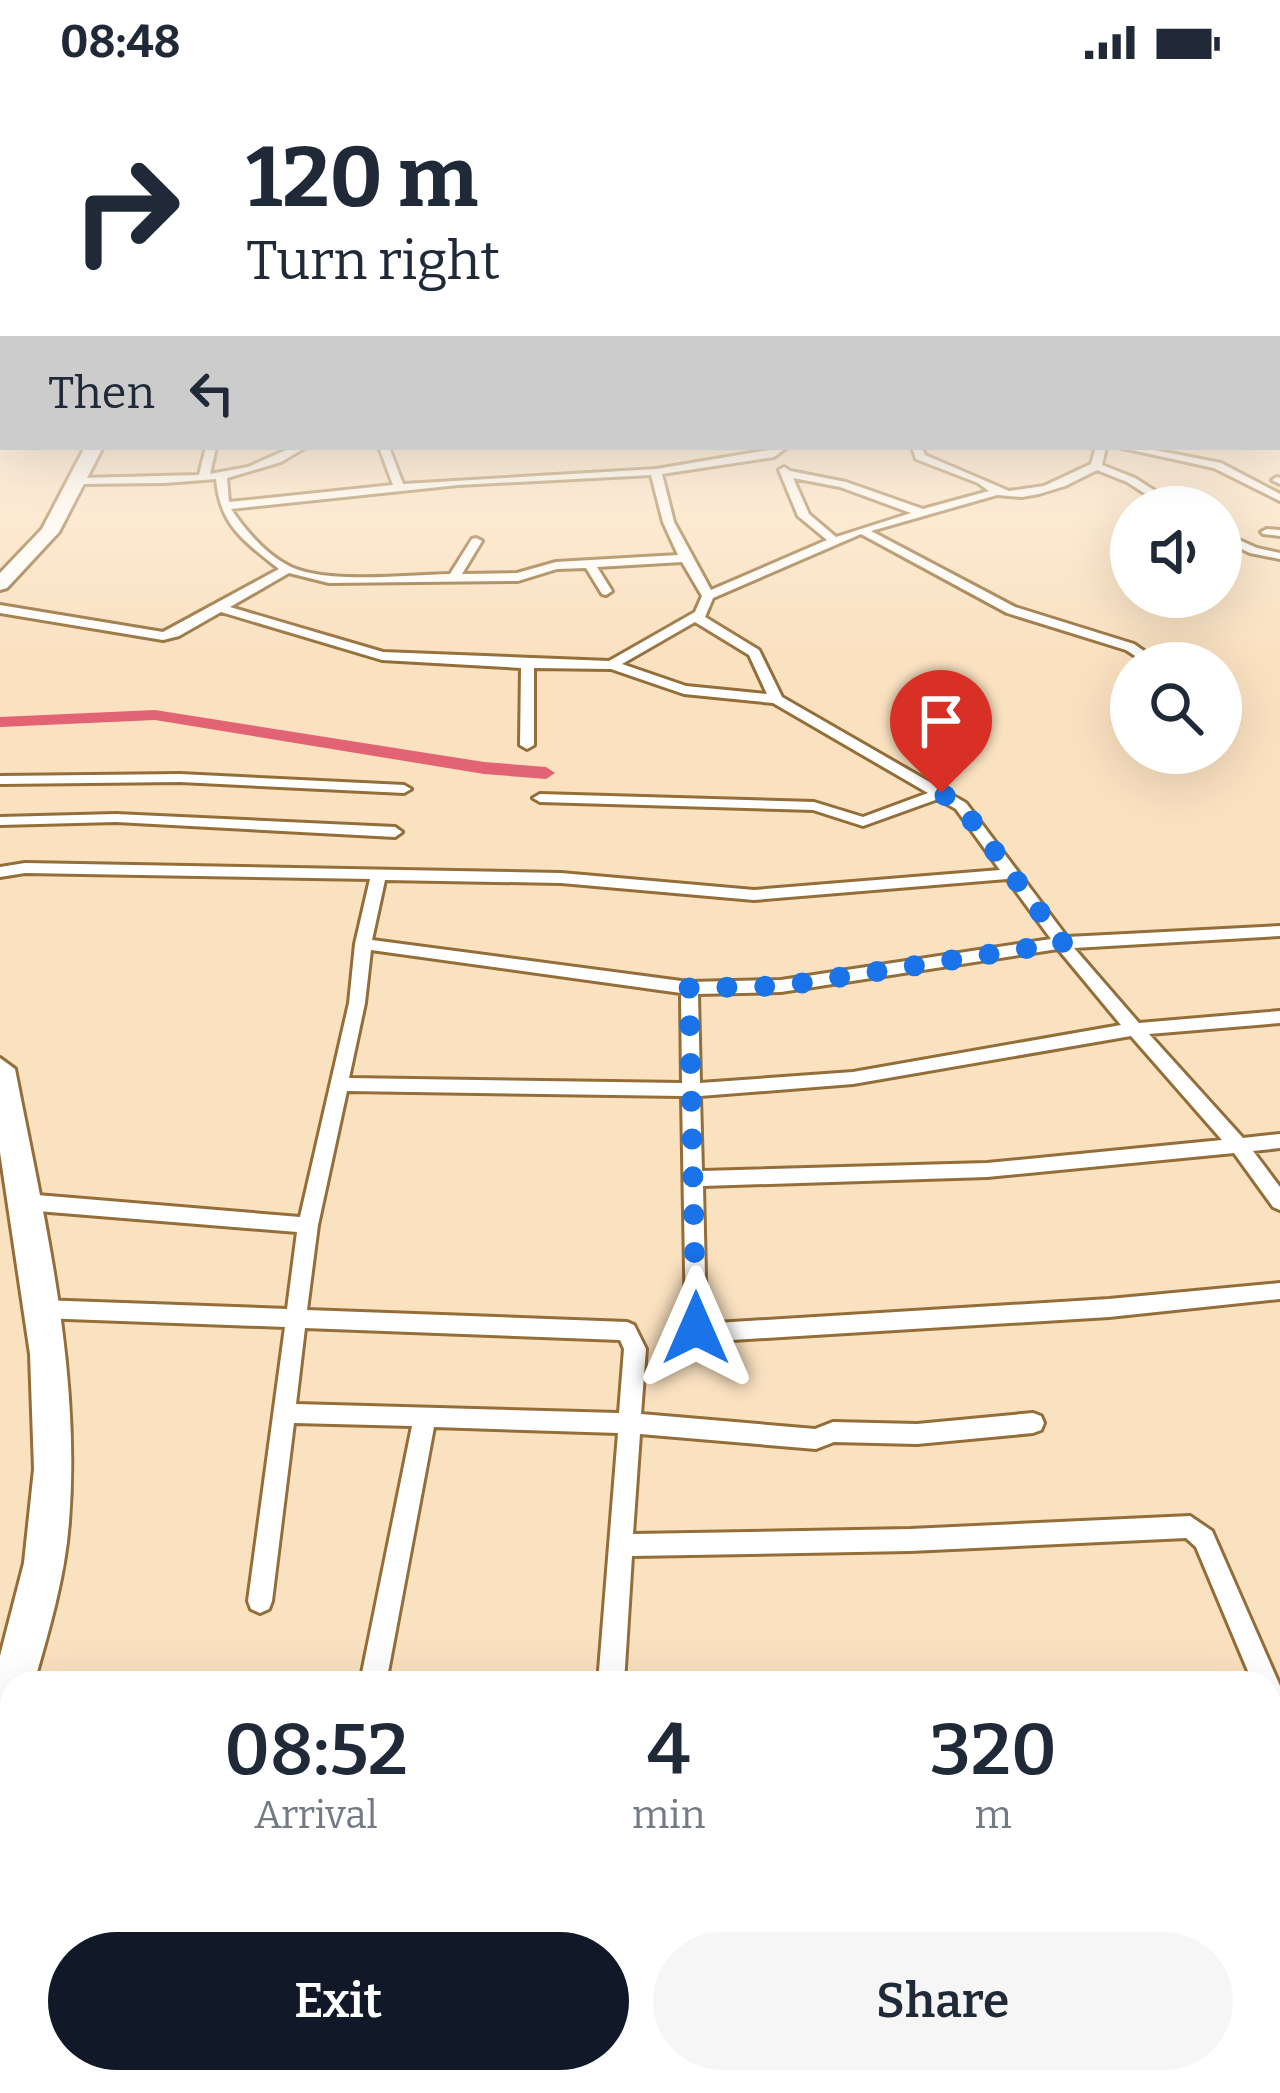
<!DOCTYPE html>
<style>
body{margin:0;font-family:Bitter,serif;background:#f6f6f7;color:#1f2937;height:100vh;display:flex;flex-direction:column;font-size:45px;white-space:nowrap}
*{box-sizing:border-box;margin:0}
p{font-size:39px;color:#747a83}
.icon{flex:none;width:66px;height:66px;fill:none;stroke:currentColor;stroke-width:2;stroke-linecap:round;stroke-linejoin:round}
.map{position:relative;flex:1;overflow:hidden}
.sheet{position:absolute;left:0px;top:1587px;width:1281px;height:423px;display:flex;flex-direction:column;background:#fff;border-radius:36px 36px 0 0;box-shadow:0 12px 48px #0002}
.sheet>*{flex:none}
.guide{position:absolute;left:0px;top:0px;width:1281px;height:366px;box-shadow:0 12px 48px #0002;background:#fff;color:#1f2937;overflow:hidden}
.buttons{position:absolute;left:1110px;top:402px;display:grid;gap:24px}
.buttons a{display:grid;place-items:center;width:132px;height:132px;border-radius:50%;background:#fff;box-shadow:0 12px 48px #0002;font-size:60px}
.pin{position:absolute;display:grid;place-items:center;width:102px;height:102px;color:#fff;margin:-123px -51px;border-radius:50% 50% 50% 0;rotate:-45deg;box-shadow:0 0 12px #0007}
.pin .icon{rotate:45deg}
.me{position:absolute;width:132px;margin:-66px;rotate:0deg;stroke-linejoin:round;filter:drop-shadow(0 0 9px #0008)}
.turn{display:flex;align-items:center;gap:42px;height:252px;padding:0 48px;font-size:54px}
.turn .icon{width:156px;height:156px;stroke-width:2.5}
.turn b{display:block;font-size:84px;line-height:102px}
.then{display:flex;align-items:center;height:114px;padding:0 48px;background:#0003;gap:24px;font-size:45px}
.eta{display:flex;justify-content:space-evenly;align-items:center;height:204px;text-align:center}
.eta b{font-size:72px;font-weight:600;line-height:84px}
.action{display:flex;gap:24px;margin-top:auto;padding:24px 48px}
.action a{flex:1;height:138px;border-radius:72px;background:#111827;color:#fff;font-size:48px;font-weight:600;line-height:138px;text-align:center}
.action a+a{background:#f6f6f7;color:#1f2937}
.status{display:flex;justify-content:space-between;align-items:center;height:84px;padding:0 60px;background:#fff;direction:ltr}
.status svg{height:33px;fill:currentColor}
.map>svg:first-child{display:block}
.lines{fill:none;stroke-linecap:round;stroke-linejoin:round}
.canal{fill:#e16374;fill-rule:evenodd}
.minor-casing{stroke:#946e38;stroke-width:6}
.trunk-casing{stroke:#946e38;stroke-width:6}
.minor{fill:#fff;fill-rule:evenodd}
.trunk{fill:#fff;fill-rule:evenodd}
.route{stroke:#1a73e8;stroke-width:21;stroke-dasharray:0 37.8}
</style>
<div class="status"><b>08:48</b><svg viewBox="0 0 49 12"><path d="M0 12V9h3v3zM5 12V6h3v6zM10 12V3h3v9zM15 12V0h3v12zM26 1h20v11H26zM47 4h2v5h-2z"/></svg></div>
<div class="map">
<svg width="1280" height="2009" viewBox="0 0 1280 2009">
<rect width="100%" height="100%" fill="#fae1c0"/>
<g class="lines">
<!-- canal -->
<path class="canal" d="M 155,626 L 484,678 L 546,683 L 555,689 L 546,695 L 484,690 L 155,636 L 0,643 L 0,633 Z"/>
<defs>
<path id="minor" d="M 0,309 L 3,309 L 3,315 L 0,315 Z
M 1278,321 L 1280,322 L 1280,328 L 1278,327 Z
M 206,363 L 216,363 L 210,390 L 248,383 L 293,363 L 306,363 L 281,378 L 227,394 L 229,418 L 393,401 L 379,363 L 389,363 L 403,400 L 656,385 L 787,363 L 774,373 L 662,390 L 674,438 L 711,506 L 827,456 L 798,432 L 779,386 L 784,383 L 790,387 L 846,398 L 923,425 L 989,407 L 978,399 L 916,375 L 912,363 L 922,363 L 925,371 L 1009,407 L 1044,402 L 1091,380 L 1096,363 L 1106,363 L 1102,381 L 1135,394 L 1177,421 L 1178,423 L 1166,423 L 1127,398 L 1097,386 L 1065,402 L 1039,410 L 1022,413 L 997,411 L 871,447 L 1015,523 L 1134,560 L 1161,579 L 1146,579 L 1126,566 L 1007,529 L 861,450 L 713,514 L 705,533 L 759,566 L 782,613 L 966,719 L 1067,853 L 1280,842 L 1280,852 L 1074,864 L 1139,939 L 1280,927 L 1280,939 L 1149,950 L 1243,1054 L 1280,1050 L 1280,1064 L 1253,1067 L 1280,1103 L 1280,1126 L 1273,1123 L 1234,1069 L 987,1093 L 703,1102 L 706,1237 L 716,1239 L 1109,1215 L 1280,1199 L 1280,1215 L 1109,1233 L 716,1257 L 689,1249 L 686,1243 L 682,1012 L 347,1007 L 318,1141 L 307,1226 L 627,1238 L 634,1241 L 646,1265 L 641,1330 L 815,1345 L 833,1338 L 917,1340 L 1033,1329 L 1041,1332 L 1044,1339 L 1041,1346 L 1033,1349 L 917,1360 L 834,1358 L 816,1365 L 640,1350 L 633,1450 L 910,1445 L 1190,1432 L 1212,1447 L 1280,1602 L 1280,1661 L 1269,1662 L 1269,1599 L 1253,1599 L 1196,1463 L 1186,1454 L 910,1467 L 632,1472 L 624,1599 L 598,1599 L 618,1349 L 434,1343 L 386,1599 L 360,1599 L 412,1342 L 294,1339 L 272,1517 L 269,1525 L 260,1529 L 251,1525 L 248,1517 L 285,1243 L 40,1234 L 33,1231 L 30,1225 L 33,1219 L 40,1216 L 287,1225 L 297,1148 L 25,1126 L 18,1123 L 15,1118 L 18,1113 L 25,1110 L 300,1133 L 349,919 L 355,860 L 370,795 L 25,789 L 0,793 L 0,783 L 25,779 L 561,789 L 754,806 L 1000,786 L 956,725 L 938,715 L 863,742 L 813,726 L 540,718 L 533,714 L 540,710 L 814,718 L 863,733 L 928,709 L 773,619 L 684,610 L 611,585 L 534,584 L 534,661 L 527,665 L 520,661 L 521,584 L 382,576 L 221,528 L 179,552 L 163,556 L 0,529 L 0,521 L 163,548 L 279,485 C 244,457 220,442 216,395 L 165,399 L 80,400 L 75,397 L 80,394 L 199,391 ZM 651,391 L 663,438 L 678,471 L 556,478 L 517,489 L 462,490 L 482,457 L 476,454 L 472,455 L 450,490 C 408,491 328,500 291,483 C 266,471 246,447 231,425 L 458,401 ZM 793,394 L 840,403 L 911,429 L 836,453 L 809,430 ZM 682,478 L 702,512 L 695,528 L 609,577 L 383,568 L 230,523 L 289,489 L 329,499 L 518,497 L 557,485 L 586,484 L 602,510 L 606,511 L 612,507 L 597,483 ZM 695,538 L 749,571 L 767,610 L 686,602 L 622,580 ZM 1007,795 L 1051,855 L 781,896 L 689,898 L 372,856 L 385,796 L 561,799 L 754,816 ZM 1058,865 L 1121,941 L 853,988 L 700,999 L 698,910 L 781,908 ZM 371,866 L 681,909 L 682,999 L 349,994 L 365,919 ZM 1131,952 L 1222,1056 L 987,1079 L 702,1087 L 700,1012 L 853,1000 ZM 305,1244 L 620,1256 L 624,1265 L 619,1329 L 296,1320 Z
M 1118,363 L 1139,363 L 1221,379 L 1280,410 L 1280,417 L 1214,384 Z
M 1277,393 L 1280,394 L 1280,400 L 1272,396 Z
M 1267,445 L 1280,446 L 1280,452 L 1263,450 L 1261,448 Z
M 1221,448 L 1257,464 L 1280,469 L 1280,475 L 1250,469 L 1221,455 Z
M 180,690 L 404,701 L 411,705 L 404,709 L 180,698 L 0,700 L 0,692 Z
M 116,730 L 395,743 L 402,748 L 395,753 L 116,738 L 0,741 L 0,733 Z
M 1280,1923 L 1280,1953 L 1269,1954 L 1269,1924 Z
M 0,1977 L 12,1977 L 12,1998 L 24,1998 L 23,2003 L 12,2007 L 0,2007 Z
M 716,1998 L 746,1998 L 748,2009 L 718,2009 Z"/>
<path id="trunk" d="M 85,363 L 103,363 L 59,448 L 7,504 L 0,506 L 0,489 L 42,445 Z
M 0,974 L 15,985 C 44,1134 81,1286 69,1438 C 65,1493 49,1546 34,1599 L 12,1599 L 12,1656 L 0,1661 L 0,1572 L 24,1479 L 34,1385 L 30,1270 L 0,1068 Z"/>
</defs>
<!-- minor casing -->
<use href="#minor" class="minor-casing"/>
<!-- trunk casing -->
<use href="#trunk" class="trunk-casing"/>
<!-- minor -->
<use href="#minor" class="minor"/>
<!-- trunk -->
<use href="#trunk" class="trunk"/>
</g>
<!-- sky -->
<linearGradient id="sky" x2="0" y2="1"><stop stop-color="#a594ba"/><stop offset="0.51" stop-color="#fdf2e3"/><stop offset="1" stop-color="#fdf2e3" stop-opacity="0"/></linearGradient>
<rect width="1280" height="577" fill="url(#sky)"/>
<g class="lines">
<!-- route -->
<path class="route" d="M 696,1244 L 689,904 L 782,902 L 1063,859 L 961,722 L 941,709"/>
</g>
</svg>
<div class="buttons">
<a><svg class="icon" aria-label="sound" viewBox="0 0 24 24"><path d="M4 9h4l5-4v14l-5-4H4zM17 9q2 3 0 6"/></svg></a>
<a><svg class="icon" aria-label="search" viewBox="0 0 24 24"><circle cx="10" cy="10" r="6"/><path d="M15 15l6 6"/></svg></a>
</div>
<div class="pin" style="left:941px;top:709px;background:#d93025"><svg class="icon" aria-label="arrive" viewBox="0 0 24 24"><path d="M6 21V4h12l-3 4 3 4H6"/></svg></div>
<svg class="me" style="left:696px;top:1244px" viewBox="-20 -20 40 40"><path d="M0-17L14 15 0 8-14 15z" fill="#1a73e8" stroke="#fff" stroke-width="4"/></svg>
<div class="guide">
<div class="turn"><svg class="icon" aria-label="right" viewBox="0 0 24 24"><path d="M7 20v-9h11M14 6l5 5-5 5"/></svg><div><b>120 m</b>Turn right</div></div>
<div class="then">Then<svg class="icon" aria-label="left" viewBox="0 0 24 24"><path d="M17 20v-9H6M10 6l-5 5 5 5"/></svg></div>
</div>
<section class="sheet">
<div class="eta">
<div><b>08:52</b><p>Arrival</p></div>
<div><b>4</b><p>min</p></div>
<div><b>320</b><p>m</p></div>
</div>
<div class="action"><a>Exit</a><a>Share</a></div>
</section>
</div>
